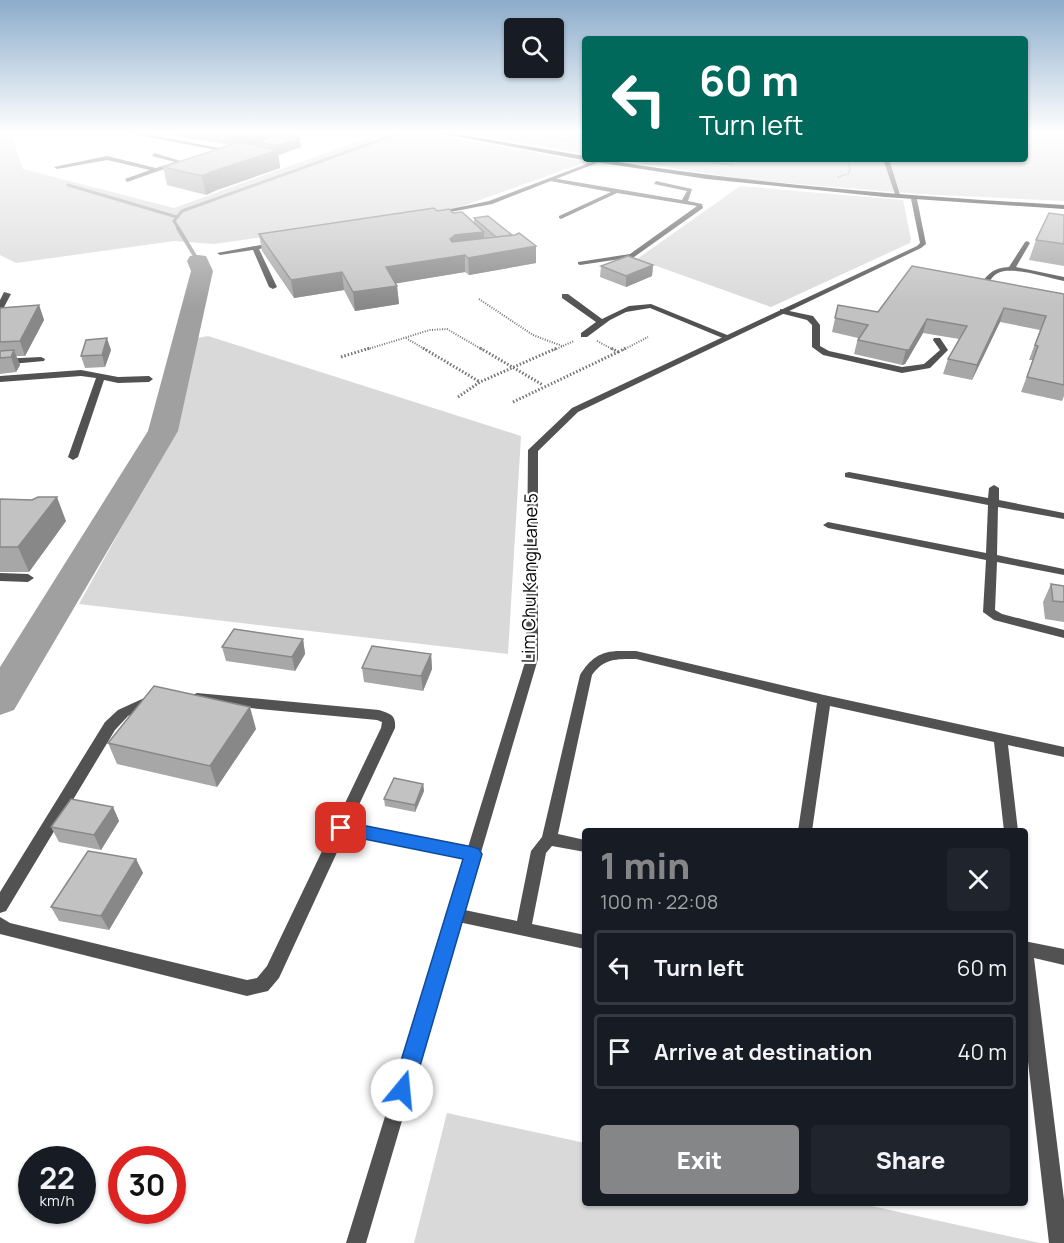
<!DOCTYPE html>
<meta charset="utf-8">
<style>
body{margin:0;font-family:Manrope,sans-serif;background:#20242c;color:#f1f3f6;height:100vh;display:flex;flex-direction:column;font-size:22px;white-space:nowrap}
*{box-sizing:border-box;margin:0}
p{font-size:20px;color:#9ea1a6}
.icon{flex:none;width:33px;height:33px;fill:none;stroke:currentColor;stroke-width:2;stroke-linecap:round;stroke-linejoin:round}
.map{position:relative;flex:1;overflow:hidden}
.sheet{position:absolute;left:582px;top:828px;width:446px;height:378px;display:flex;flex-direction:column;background:#171b24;border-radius:6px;box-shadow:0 2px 4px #0004}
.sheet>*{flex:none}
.guide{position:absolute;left:582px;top:36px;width:446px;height:126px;border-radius:6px;box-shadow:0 2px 4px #0004;background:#00695c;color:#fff;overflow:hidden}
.fabs{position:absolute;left:504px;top:18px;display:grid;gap:12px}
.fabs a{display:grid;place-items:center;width:60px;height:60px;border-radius:6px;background:#171b24;box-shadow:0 2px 4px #0004;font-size:30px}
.speed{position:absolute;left:18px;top:1146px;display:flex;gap:12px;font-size:30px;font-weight:700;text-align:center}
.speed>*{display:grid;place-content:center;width:78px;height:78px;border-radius:50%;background:#171b24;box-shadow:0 2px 4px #0004;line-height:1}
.speed small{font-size:15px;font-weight:400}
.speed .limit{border:9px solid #d22;background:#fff;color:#111}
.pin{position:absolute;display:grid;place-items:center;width:51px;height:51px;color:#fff;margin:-26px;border-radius:12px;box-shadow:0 3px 9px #0006}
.me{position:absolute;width:66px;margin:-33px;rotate:17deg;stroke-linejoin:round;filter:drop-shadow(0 0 4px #0008)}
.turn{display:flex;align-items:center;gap:21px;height:126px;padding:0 18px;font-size:27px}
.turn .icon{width:78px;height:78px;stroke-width:2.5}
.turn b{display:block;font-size:42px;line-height:51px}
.round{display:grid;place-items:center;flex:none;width:63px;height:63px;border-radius:6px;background:#20242c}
.head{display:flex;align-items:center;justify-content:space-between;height:102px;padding:0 18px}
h1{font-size:36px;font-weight:800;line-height:45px;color:#858687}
.button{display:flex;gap:12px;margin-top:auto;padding:12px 18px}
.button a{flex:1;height:69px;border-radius:6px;background:#858687;color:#fff;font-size:24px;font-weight:800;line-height:69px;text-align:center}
.button a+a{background:#20242c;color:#f1f3f6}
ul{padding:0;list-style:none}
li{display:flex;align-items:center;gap:18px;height:75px;margin:0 12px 9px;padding:0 6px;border:3px solid #363941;border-radius:6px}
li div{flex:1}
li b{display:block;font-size:22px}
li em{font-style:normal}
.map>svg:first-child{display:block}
.green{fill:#d9d9d9}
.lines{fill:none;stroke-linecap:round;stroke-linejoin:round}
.stream-far1{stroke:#a0a0a0;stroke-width:3}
.stream{stroke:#a0a0a0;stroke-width:4}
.river{fill:#a0a0a0;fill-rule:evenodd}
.path-far2{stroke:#747474;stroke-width:1.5;stroke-dasharray:1 1.5;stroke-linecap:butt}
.path-far1{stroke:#747474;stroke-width:2;stroke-dasharray:1 1.5;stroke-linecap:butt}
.path{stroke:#747474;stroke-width:3;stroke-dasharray:1.5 2;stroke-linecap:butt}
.service{fill:#525252;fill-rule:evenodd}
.minor{fill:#525252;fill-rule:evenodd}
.secondary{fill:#1f1f1f;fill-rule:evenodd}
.wall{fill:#a7a7a7}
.shaded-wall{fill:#888}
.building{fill:#c2c2c2;stroke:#888;stroke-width:1.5}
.route{fill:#1a73e8;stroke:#114b97;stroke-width:1.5}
.labels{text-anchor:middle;stroke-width:4.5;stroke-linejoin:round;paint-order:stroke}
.street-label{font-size:18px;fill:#000;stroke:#fff}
</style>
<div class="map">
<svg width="1064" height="1243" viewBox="0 0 1064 1243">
<rect width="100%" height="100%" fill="#fff"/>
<!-- green -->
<path class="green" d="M 0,133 L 11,133 L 23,169 L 174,208 L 381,133 L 428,133 L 586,162 L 449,211 L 214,244 L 174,241 L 16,263 L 0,255 Z
M 465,133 L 585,133 L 585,154 Z
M 1025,133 L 1064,133 L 1064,201 L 919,194 L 750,180 L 614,159 L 1024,159 Z
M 740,186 L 903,200 L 911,239 L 910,243 L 771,307 L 637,259 Z
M 208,336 L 521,436 L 508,654 L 79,604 L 174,433 L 197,338 Z
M 447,1113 L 585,1143 L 585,1203 L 858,1203 L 1040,1243 L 414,1243 Z"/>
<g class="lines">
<!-- stream-far1 -->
<path class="stream-far1" d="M 68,185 L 177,217
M 179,229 L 174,221 L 182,211 L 400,133"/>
<!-- stream -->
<path class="stream" d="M 178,228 L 198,261"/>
<!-- river -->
<path class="river" d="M 198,255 L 206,256 L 213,271 L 178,431 L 14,710 L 0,715 L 0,667 L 148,431 L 191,271 L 187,261 L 190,256 Z"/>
<!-- path-far2 -->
<path class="path-far2" d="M 527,133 L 585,143
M 568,138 L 580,133
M 687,159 L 733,165
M 838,177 L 848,174 L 850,170 L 848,159"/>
<!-- path-far1 -->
<path class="path-far1" d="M 479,299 L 533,335 L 562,346
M 406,338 L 426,350
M 597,341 L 614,350
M 365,350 L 430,330 L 447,329 L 483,350
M 554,350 L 574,341
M 623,350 L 648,337"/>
<!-- path -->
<path class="path" d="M 423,348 L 480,382
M 480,348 L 543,385
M 618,352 L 626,348
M 341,357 L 370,348
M 458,397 L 480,382 L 557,348
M 513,402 L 618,352 L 611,348"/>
<!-- service -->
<path class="service" d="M 128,133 L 140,133 L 235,151 L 232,153 Z
M 291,133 L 299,133 L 277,142 L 272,141 Z
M 154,153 L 184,162 L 127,182 L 125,179 L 150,170 L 107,160 L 57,169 L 54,167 L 107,156 L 156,168 L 175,162 L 152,156 Z
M 552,178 L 682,200 L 687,191 L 654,184 L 656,181 L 692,189 L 688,201 L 702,204 L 703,208 L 634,257 L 580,265 L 578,264 L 578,262 L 630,254 L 697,206 L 617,193 L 561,219 L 559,218 L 559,216 L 611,192 L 550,181 Z
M 1027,241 L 1030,243 L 1016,267 L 1064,277 L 1064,281 C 1048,278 1012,266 998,273 C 991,276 988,285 984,292 L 978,292 L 977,290 C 986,276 991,268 1009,267 L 1025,242 Z
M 277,242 L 279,243 L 279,245 L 259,249 L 277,287 L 273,289 L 269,287 L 253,250 L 220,255 L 217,253 Z
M 4,292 L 11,294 L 3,309 L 0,309 L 0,300 Z
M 562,294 L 568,294 L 602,319 L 629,306 L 651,304 L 732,337 L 725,339 L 650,308 L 626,312 L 610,320 L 587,337 L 581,337 L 581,333 L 596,322 L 562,298 Z
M 780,309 L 813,316 L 820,325 L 820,346 L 829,351 L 902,367 L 924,364 L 940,350 L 933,340 L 934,338 L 940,338 L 948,350 L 930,368 L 902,373 L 823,355 L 812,347 L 812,325 L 807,320 L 780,313 Z
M 41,357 L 45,359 L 44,361 L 0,365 L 0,359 Z
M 81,370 L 118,377 L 149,376 L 153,379 L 149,382 L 118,383 L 104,380 L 78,457 L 73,460 L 68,457 L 96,378 L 81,376 L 0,382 L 0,376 Z
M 849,472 L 988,498 L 989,488 L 994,485 L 999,488 L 999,500 L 1064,513 L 1064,519 L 998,507 L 997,555 L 1064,569 L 1064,575 L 997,562 L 995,610 L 1002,614 L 1064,630 L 1064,638 L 994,620 L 983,612 L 986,560 L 828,528 L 823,525 L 828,522 L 986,553 L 988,505 L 845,477 L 845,473 Z
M 0,573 L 28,574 L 34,578 L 28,582 L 0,581 Z
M 620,651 L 636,651 L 824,695 L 1064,747 L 1064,757 L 1008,745 L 1018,831 L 1004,831 L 994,742 L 830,706 L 812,831 L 798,831 L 817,703 L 636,659 C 617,659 604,658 592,675 L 558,834 L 585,840 L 585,852 L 552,846 L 546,853 L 532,924 L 585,935 L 585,949 L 449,920 L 447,915 L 449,910 L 455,908 L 517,921 L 531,851 L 542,837 L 580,675 C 590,659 600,651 620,651 Z
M 197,693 L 379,710 C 391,714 396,715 395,728 L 350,824 L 473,848 L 478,849 L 481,854 L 478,859 L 473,860 L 345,835 L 279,978 L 268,991 L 247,996 L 0,934 L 0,917 L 10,923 L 247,980 L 257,978 L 267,966 L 381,728 L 382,722 L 377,720 L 197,703 L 192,701 L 190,698 L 192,695 Z
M 153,694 L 158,696 L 160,699 L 158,702 L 128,716 L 115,730 L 6,911 L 0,913 L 0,892 L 105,722 L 118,710 Z
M 1024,941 L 1064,949 L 1064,965 L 1034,958 L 1064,1200 L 1064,1243 L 1049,1243 L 1024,1027 Z"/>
<!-- minor -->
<path class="minor" d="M 883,159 L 889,159 L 901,198 L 896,197 Z
M 597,160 L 602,161 L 492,204 L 435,215 L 432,213 L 489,201 Z
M 914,197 L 917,199 L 926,244 L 921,248 L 578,412 L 538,451 L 538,659 L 366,1243 L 346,1243 L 526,659 L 528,450 L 572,408 L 917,246 L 920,243 L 911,199 Z"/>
<!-- secondary -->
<path class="secondary" d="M 438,133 L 450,133 L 585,156 L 585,159 L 599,159 C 753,184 908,196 1064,205 L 1064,209 L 885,197 L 707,179 L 589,161 Z"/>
</g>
<!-- wall -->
<path class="wall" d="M 160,133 L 276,133 L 272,134 L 272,136 L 299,138 L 301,147 L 278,155 L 280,168 L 217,190 L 206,195 L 167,185 L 163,167 L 229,145 Z
M 437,211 L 453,213 L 474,223 L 474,218 L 536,263 L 469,275 L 465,272 L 396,283 L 397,286 L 399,304 L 355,311 L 344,290 L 294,298 L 262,251 L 259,234 Z
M 1064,215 L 1064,266 L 1029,260 L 1036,240 Z
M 653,265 L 652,276 L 626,287 L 600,277 L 601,266 Z
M 1064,294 L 1064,396 L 1062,401 L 1021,392 L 1033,360 L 1029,360 L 1040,330 L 1000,322 L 972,380 L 943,374 L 948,359 L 959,339 L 923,333 L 905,364 L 902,365 L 854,354 L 858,338 L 832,332 L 838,305 L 878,312 Z
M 39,305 L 44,320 L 25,356 L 16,356 L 20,365 L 16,372 L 0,374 L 0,308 Z
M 111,350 L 105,367 L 85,368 L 81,356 Z
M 0,499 L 66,521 L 29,572 L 0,572 Z
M 1051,584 L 1064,586 L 1064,622 L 1045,619 L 1043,602 Z
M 303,639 L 305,654 L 295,671 L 226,661 L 222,647 Z
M 431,654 L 432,669 L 423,691 L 364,682 L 362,668 Z
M 256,729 L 217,787 L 117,764 L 108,743 Z
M 423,784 L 424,791 L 415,812 L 385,806 L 384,799 Z
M 113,807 L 119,821 L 101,850 L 59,842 L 51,827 Z
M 136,859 L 143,873 L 109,930 L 59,921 L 51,907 Z"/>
<!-- shaded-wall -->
<path class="shaded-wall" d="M 257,133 L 276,133 L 272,134 L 273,138 L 257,142 L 257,144 L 234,146 L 232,136 Z
M 299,138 L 301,147 L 279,155 L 278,146 Z
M 278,150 L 280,168 L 217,190 L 206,195 L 202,176 L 214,171 Z
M 484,232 L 484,248 L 456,252 L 450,239 L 455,235 Z
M 536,246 L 536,263 L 469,275 L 468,258 Z
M 465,255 L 465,272 L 387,285 L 386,267 Z
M 653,265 L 652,276 L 626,287 L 626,276 Z
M 342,272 L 344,290 L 294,298 L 291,280 Z
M 397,286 L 399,304 L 355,311 L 353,292 Z
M 39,305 L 44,320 L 25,356 L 20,341 Z
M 1004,308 L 1000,322 L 972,380 L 977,365 Z
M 927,319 L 923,333 L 905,364 L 902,365 L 906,350 Z
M 107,338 L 111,350 L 105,367 L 102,355 Z
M 14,350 L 20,365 L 16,372 L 11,357 Z
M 57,497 L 66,521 L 29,572 L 18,547 Z
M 303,639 L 305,654 L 295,671 L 292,657 Z
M 431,654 L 432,669 L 423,691 L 421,676 Z
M 250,707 L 256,729 L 217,787 L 210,766 Z
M 423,784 L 424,791 L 415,812 L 415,805 Z
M 113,807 L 119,821 L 101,850 L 94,835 Z
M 136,859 L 143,873 L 109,930 L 101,916 Z"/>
<!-- building -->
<path class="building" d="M 213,133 L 257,133 L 232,136 Z
M 280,134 L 299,138 L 278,146 L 257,142 Z
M 240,142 L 278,150 L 214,171 L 202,176 L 163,167 Z
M 434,208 L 437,211 L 449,209 L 453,213 L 462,212 L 484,232 L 455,235 L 450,239 L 452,242 L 515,235 L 519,233 L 536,246 L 468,258 L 465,255 L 386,267 L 397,286 L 353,292 L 342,272 L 291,280 L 259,234 Z
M 1049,213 L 1064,215 L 1064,244 L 1036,240 Z
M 488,216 L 512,235 L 496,237 L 474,218 Z
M 628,256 L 653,265 L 626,276 L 601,266 Z
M 912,266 L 1064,294 L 1064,385 L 1027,377 L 1038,346 L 1035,345 L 1046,316 L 1004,308 L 977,365 L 948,359 L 967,326 L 927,319 L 909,350 L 906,350 L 858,340 L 868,325 L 835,318 L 838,305 L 878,312 Z
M 39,305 L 20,341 L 0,342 L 0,308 Z
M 107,338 L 102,355 L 81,356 L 86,340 Z
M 14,350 L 11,357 L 0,358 L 0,351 Z
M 38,497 L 57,497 L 18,547 L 0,547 L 0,499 L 32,500 Z
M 1051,584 L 1064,586 L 1064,602 L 1053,601 Z
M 234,629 L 303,639 L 292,657 L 222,647 Z
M 372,646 L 431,654 L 421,676 L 362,668 Z
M 154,686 L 250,707 L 210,766 L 108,743 Z
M 394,778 L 423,784 L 415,805 L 384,799 Z
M 71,799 L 113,807 L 94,835 L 51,827 Z
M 88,851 L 136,859 L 101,916 L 51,907 Z"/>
<!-- sky -->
<linearGradient id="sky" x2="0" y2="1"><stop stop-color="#8baccb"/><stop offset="0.43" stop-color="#fff"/><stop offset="1" stop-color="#fff" stop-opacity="0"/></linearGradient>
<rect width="1064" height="307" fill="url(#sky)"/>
<!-- route -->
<path class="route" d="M 341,821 L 473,847 L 479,849 L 482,854 L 413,1090 L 410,1098 L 402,1101 L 395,1098 L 392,1090 L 463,859 L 335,833 L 333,828 L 335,823 Z"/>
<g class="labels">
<!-- street labels -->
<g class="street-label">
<text transform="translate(530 578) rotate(-89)" y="6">Lim Chu Kang Lane 5</text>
</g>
</g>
</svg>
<div class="fabs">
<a><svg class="icon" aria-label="search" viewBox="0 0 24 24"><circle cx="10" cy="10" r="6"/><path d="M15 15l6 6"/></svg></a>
</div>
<div class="speed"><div>22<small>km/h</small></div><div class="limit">30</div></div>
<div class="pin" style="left:341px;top:828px;background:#d93025"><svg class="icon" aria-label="arrive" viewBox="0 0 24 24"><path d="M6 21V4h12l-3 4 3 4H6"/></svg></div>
<svg class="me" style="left:402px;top:1090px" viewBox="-20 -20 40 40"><circle r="19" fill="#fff"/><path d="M0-13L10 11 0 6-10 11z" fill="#1a73e8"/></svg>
<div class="guide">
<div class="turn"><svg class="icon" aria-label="left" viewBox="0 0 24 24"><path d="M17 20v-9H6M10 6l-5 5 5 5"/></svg><div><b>60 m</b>Turn left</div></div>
</div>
<section class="sheet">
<div class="head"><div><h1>1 min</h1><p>100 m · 22:08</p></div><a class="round"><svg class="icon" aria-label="close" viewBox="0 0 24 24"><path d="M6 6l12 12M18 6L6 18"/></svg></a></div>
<ul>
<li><svg class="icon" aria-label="left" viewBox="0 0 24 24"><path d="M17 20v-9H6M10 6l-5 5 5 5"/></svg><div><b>Turn left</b></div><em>60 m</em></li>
<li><svg class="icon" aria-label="arrive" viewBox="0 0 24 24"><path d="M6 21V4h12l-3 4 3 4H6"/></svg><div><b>Arrive at destination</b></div><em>40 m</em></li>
</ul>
<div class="button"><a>Exit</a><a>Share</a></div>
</section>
</div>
